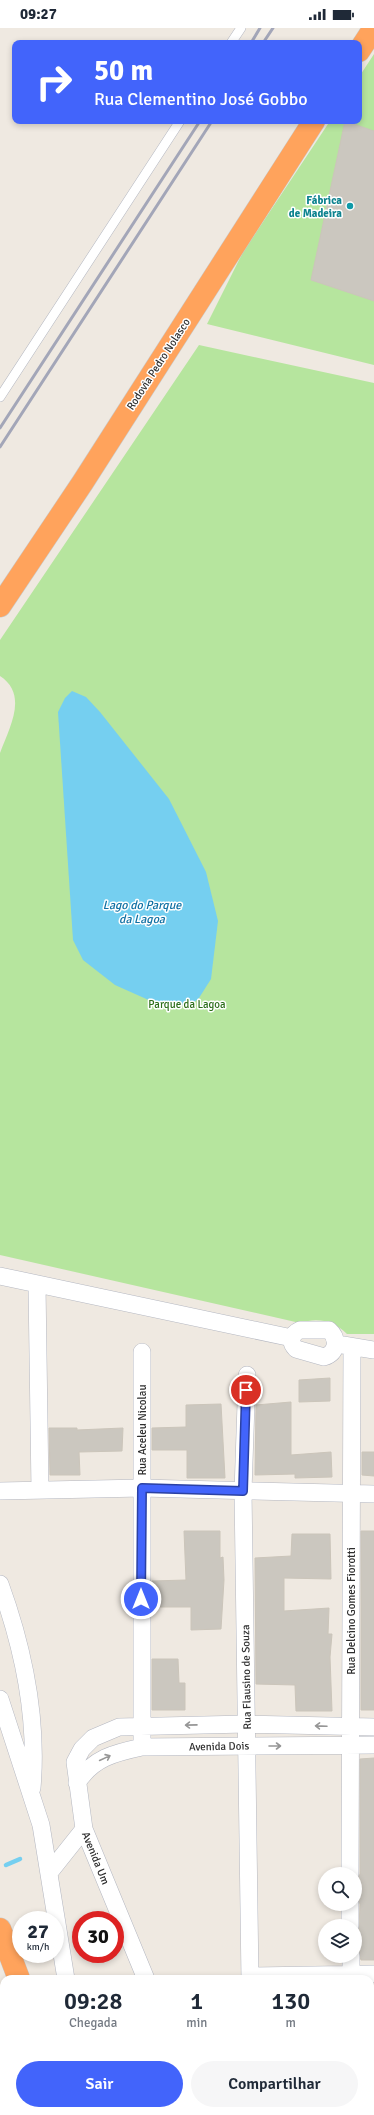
<!DOCTYPE html>
<html lang="pt">
<meta charset="utf-8">
<style>
body{margin:0;font-family:Signika,sans-serif;background:#f6f6f7;color:#1f2937;height:100vh;display:flex;flex-direction:column;font-size:15px;white-space:nowrap}
*{box-sizing:border-box;margin:0}
p{font-size:13px;color:#747a83}
.icon{flex:none;width:22px;height:22px;fill:none;stroke:currentColor;stroke-width:2;stroke-linecap:round;stroke-linejoin:round}
.map{position:relative;flex:1;overflow:hidden}
.panel{position:absolute;left:0px;top:1947px;width:374px;height:140px;display:flex;flex-direction:column;background:#fff;border-radius:12px 12px 0 0;box-shadow:0 2px 6px #0003}
.panel>*{flex:none}
.guide{position:absolute;left:12px;top:12px;width:350px;height:84px;border-radius:8px;box-shadow:0 2px 6px #0003;background:#4264fb;color:#fff;overflow:hidden}
.fabs{position:absolute;left:318px;top:1839px;display:grid;gap:8px}
.fabs a{display:grid;place-items:center;width:44px;height:44px;border-radius:50%;background:#fff;box-shadow:0 2px 6px #0003;font-size:20px}
.speed{position:absolute;left:12px;top:1883px;display:flex;gap:8px;font-size:20px;font-weight:700;text-align:center}
.speed>*{display:grid;place-content:center;width:52px;height:52px;border-radius:50%;background:#fff;box-shadow:0 2px 6px #0003;line-height:1}
.speed small{font-size:10px;font-weight:400}
.speed .limit{border:6px solid #d22;background:#fff;color:#111}
.pin{position:absolute;display:grid;place-items:center;width:34px;height:34px;color:#fff;margin:-17px;border:2px solid #fff;border-radius:50%;box-shadow:0 1px 4px #0007}
.me{position:absolute;width:44px;margin:-22px;rotate:0deg;stroke-linejoin:round;filter:drop-shadow(0 0 3px #0008)}
.turn{display:flex;align-items:center;gap:14px;height:84px;padding:0 16px;font-size:18px}
.turn .icon{width:52px;height:52px;stroke-width:2.5}
.turn b{display:block;font-size:28px;line-height:34px}
.eta{display:flex;justify-content:space-evenly;align-items:center;height:68px;text-align:center}
.eta b{font-size:24px;font-weight:600;line-height:28px}
.button{display:flex;gap:8px;margin-top:auto;padding:8px 16px}
.button a{flex:1;height:46px;border-radius:24px;background:#4264fb;color:#fff;font-size:16px;font-weight:600;line-height:46px;text-align:center}
.button a+a{background:#f6f6f7;color:#1f2937}
.status{display:flex;justify-content:space-between;align-items:center;height:28px;padding:0 20px;background:#fff;direction:ltr}
.status svg{height:11px;fill:currentColor}
.map>svg:first-child{display:block}
.green{fill:#b6e59e}
.water{fill:#75cff0}
.lines{fill:none;stroke-linecap:round;stroke-linejoin:round}
.stream{stroke:#75cff0;stroke-width:4.5}
.building{fill:#cbc7bf;stroke:#cbc5ba}
.lane-casing{stroke:#b4b7c1;stroke-width:10}
.street-casing{stroke:#b4b7c1;stroke-width:18}
.highway-casing{stroke:#c9c9c9;stroke-width:23}
.lane{stroke:#fff;stroke-width:9}
.street{stroke:#fff;stroke-width:17}
.highway{stroke:#ffa35c;stroke-width:22}
.rail{stroke:#a3a6b8;stroke-width:3}
.oneway{stroke:#969696}
.route-casing{stroke:#2b41a3;stroke-width:10}
.route{stroke:#4264fb;stroke-width:7}
.culture-dot{fill:#0f9aa8;stroke:#fff;stroke-width:1.5}
.labels{text-anchor:middle;stroke-width:3;stroke-linejoin:round;paint-order:stroke}
.culture-label{font-size:11px;font-weight:bold;fill:#0d838f;stroke:#fff;text-anchor:end}
.street-label{font-size:11px;fill:#2e2e2e;stroke:#fff}
.park-label{font-size:11px;fill:#2c6e1b;stroke:#fff}
.water-label{font-size:12px;font-style:italic;fill:#0d6fa3;stroke:#fff}
</style>
<div class="status"><b>09:27</b><svg viewBox="0 0 49 12"><path d="M0 12V9h3v3zM5 12V6h3v6zM10 12V3h3v9zM15 12V0h3v12zM26 1h20v11H26zM47 4h2v5h-2z"/></svg></div>
<div class="map">
<svg width="374" height="2087" viewBox="0 0 374 2087">
<rect width="100%" height="100%" fill="#efe9e1"/>
<!-- green -->
<path class="green" d="M 374,26 L 374,337 L 207,296 L 243,224 L 330,93 L 359,93 L 359,49 Z
M 199,317 L 374,355 L 374,1306 L 347,1306 C 334,1293 318,1289 300,1295 L 0,1227 L 0,725 C 9,700 29,667 0,648 L 0,612 Z"/>
<!-- water -->
<path class="water" d="M 72,663 L 86,669 L 100,684 L 169,771 L 206,844 L 218,893 L 211,951 L 199,970 L 191,977 L 162,978 L 115,957 L 83,932 L 73,912 L 58,684 L 65,670 Z"/>
<g class="lines">
<!-- stream -->
<path class="stream" d="M 6,1837 L 20,1831"/>
</g>
<!-- building -->
<path class="building" d="M 345,93 L 374,103 L 374,273 L 311,252 Z
M 330,1350 L 330,1373 L 299,1374 L 299,1352 Z
M 291,1374 L 291,1427 L 331,1424 L 332,1449 L 295,1450 L 295,1446 L 255,1447 L 256,1377 Z
M 221,1376 L 225,1450 L 187,1450 L 187,1422 L 152,1422 L 152,1400 L 186,1399 L 186,1377 Z
M 49,1400 L 77,1400 L 77,1402 L 123,1400 L 122,1423 L 79,1424 L 80,1447 L 50,1447 Z
M 362,1424 L 374,1424 L 374,1448 L 362,1447 Z
M 184,1503 L 220,1503 L 220,1530 L 223,1529 L 224,1552 L 221,1601 L 191,1602 L 191,1579 L 152,1579 L 152,1553 L 186,1552 Z
M 361,1503 L 374,1503 L 374,1682 L 361,1682 Z
M 292,1506 L 330,1506 L 331,1551 L 284,1550 L 284,1583 L 329,1580 L 328,1606 L 332,1606 L 330,1629 L 332,1683 L 296,1683 L 295,1657 L 256,1656 L 255,1530 L 291,1528 Z
M 152,1631 L 178,1631 L 179,1655 L 185,1655 L 185,1682 L 152,1682 Z
M 374,1730 L 374,1932 L 361,1932 L 358,1922 L 360,1876 L 357,1869 L 357,1853 L 360,1846 L 360,1731 Z"/>
<g class="lines">
<defs>
<path id="lane" d="M 231,15 L 241,0
M 0,369 L 180,93"/>
<path id="street" d="M 0,1248 L 292,1310
M 37,1258 L 40,1462
M 300,1302 L 329,1302 C 339,1311 337,1325 324,1329 L 296,1321 C 289,1314 291,1306 300,1302 Z
M 343,1317 L 374,1322
M 142,1324 L 142,1719
M 247,1347 L 243,1463 L 250,1951
M 0,1463 L 142,1460 L 374,1466
M 0,1556 C 24,1622 38,1690 32,1760
M 0,1671 L 41,1797 L 66,1951
M 77,1755 C 93,1730 114,1725 142,1719 L 374,1717
M 49,1845 L 84,1801
M 350,1846 L 352,1320
M 350,1876 L 350,1898
M 351,1928 L 351,1951
M 250,1948 L 374,1946
M 146,1951 L 84,1801 L 75,1734 L 82,1721 L 93,1710 L 119,1699 L 246,1696 L 374,1699
M 108,2083 L 110,2087
M 200,2083 L 202,2087
M 245,2087 L 245,2083
M 351,2087 L 351,2083"/>
<path id="highway" d="M 359,23 L 374,0
M 0,578 L 83,454 L 314,93
M 0,1901 L 19,1951
M 67,2083 L 69,2087"/>
</defs>
<!-- lane casing -->
<use href="#lane" class="lane-casing"/>
<!-- street casing -->
<use href="#street" class="street-casing"/>
<!-- highway casing -->
<use href="#highway" class="highway-casing"/>
<!-- lane -->
<use href="#lane" class="lane"/>
<!-- street -->
<use href="#street" class="street"/>
<!-- highway -->
<use href="#highway" class="highway"/>
<!-- rail -->
<path class="rail" d="M 251,15 L 260,0
M 263,15 L 273,0
M 0,400 L 200,93
M 0,419 L 212,93"/>
</g>
<!-- one-way arrows -->
<defs><path id="oneway-shaft" d="M-6 0H5M1.5-3L5.5 0L1.5 3" fill="none" stroke-width="1.6" stroke-linecap="round" stroke-linejoin="round"/></defs>
<g class="oneway">
<use href="#oneway-shaft" transform="translate(191 1697) rotate(179)"/>
<use href="#oneway-shaft" transform="translate(321 1698) rotate(-178)"/>
<use href="#oneway-shaft" transform="translate(275 1718)"/>
<use href="#oneway-shaft" transform="translate(105 1730) rotate(-25)"/>
</g>
<g class="lines">
<defs>
<path id="route" d="M 141,1571 L 142,1460 L 243,1463 L 246,1362"/>
</defs>
<!-- route casing -->
<use href="#route" class="route-casing"/>
<!-- route -->
<use href="#route" class="route"/>
</g>
<!-- markers -->
<circle class="culture-dot" cx="350" cy="178" r="4"/>
<g class="labels">
<!-- culture labels -->
<g class="culture-label">
<text x="342" y="176">Fábrica<tspan x="342" dy="13">de Madeira</tspan></text>
</g>
<!-- street labels -->
<g class="street-label">
<text transform="translate(158 336) rotate(-57)" y="4">Rodovia Pedro Nolasco</text>
<text transform="translate(142 1402) rotate(-90)" y="4">Rua Aceleu Nicolau</text>
<text transform="translate(351 1583) rotate(-90)" y="4">Rua Delcino Gomes Fiorotti</text>
<text transform="translate(246 1649) rotate(-91)" y="4">Rua Flausino de Souza</text>
<text transform="translate(219 1718) rotate(-1)" y="4">Avenida Dois</text>
<text transform="translate(96 1830) rotate(68)" y="4">Avenida Um</text>
</g>
<!-- park labels -->
<g class="park-label">
<text x="187" y="980">Parque da Lagoa</text>
</g>
<!-- water labels -->
<g class="water-label">
<text x="142" y="881">Lago do Parque<tspan x="142" dy="14">da Lagoa</tspan></text>
</g>
</g>
</svg>
<div class="fabs">
<a><svg class="icon" aria-label="search" viewBox="0 0 24 24"><circle cx="10" cy="10" r="6"/><path d="M15 15l6 6"/></svg></a>
<a><svg class="icon" aria-label="layers" viewBox="0 0 24 24"><path d="M12 4l9 5-9 5-9-5zM3 14l9 5 9-5"/></svg></a>
</div>
<div class="speed"><div>27<small>km/h</small></div><div class="limit">30</div></div>
<div class="pin" style="left:246px;top:1362px;background:#d93025"><svg class="icon" aria-label="arrive" viewBox="0 0 24 24"><path d="M6 21V4h12l-3 4 3 4H6"/></svg></div>
<svg class="me" style="left:141px;top:1571px" viewBox="-20 -20 40 40"><circle r="17" fill="#4264fb" stroke="#fff" stroke-width="3"/><path d="M0-11L8 9 0 5-8 9z" fill="#fff"/></svg>
<div class="guide">
<div class="turn"><svg class="icon" aria-label="right" viewBox="0 0 24 24"><path d="M7 20v-9h11M14 6l5 5-5 5"/></svg><div><b>50 m</b>Rua Clementino José Gobbo</div></div>
</div>
<section class="panel">
<div class="eta">
<div><b>09:28</b><p>Chegada</p></div>
<div><b>1</b><p>min</p></div>
<div><b>130</b><p>m</p></div>
</div>
<div class="button"><a>Sair</a><a>Compartilhar</a></div>
</section>
</div>
